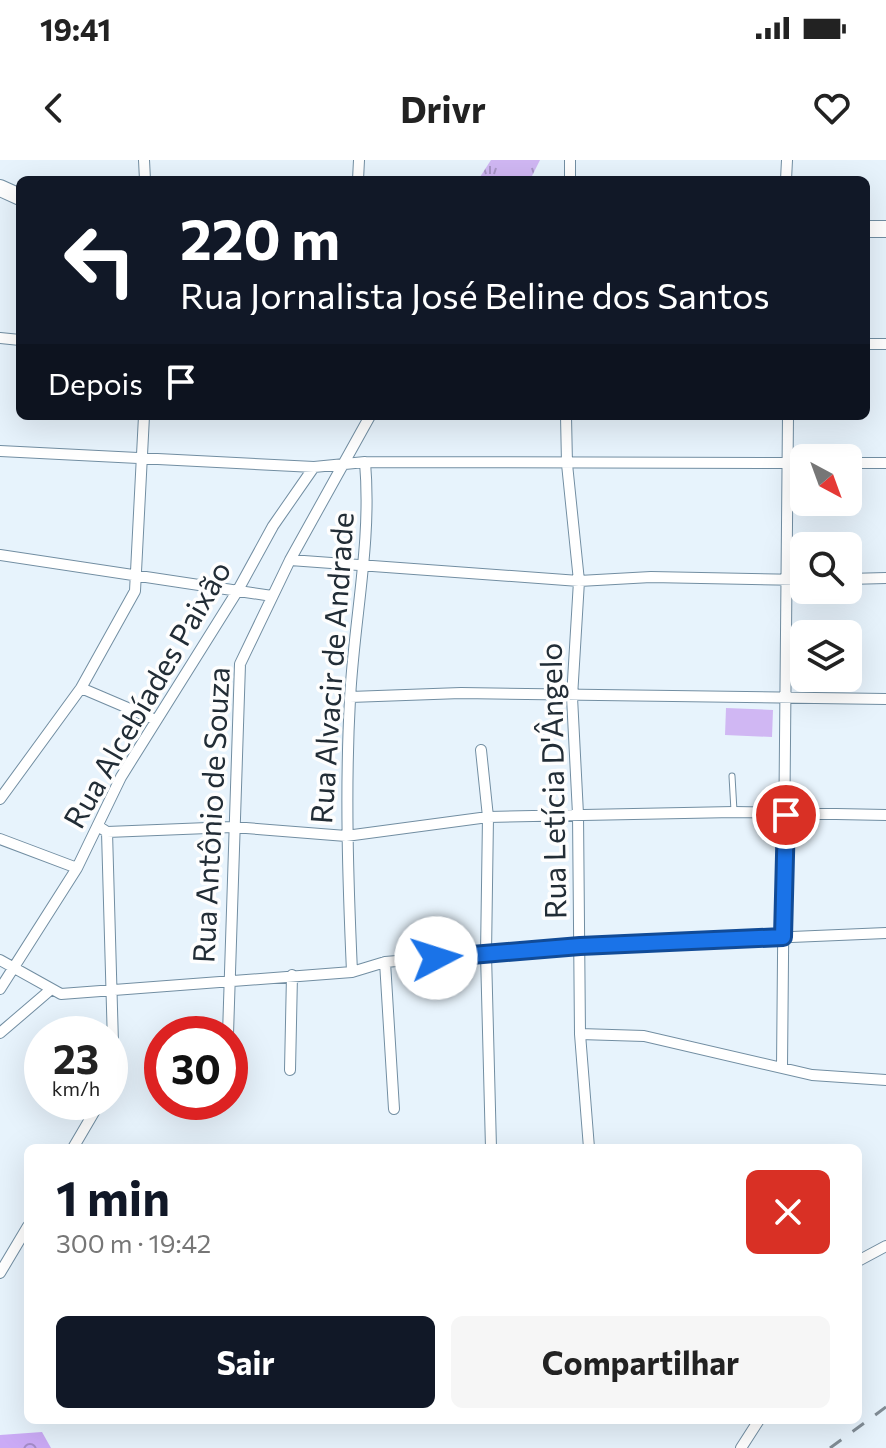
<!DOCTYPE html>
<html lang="pt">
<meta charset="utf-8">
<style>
body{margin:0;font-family:Commissioner,sans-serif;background:#f6f6f6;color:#222;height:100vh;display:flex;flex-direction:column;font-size:30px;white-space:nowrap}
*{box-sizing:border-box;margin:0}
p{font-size:26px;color:#767676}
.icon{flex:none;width:44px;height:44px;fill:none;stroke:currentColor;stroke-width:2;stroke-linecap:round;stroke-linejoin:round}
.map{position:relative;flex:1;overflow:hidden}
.details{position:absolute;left:24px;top:984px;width:838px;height:280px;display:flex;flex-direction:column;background:#fff;border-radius:12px;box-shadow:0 8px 32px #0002}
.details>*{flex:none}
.guide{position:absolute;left:16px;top:16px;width:854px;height:244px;border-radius:12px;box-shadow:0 8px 32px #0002;background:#111827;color:#fff;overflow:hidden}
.needle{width:52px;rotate:139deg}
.tools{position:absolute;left:790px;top:284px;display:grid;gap:16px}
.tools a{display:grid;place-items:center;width:72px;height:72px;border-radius:12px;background:#fff;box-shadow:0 8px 32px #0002;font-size:40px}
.speed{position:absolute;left:24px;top:856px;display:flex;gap:16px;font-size:40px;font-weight:700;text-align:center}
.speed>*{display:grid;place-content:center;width:104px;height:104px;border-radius:50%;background:#fff;box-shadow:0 8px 32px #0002;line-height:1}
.speed small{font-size:20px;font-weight:400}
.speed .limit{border:12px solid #d22;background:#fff;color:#111}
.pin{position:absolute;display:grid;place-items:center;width:68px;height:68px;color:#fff;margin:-34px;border:4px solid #fff;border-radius:50%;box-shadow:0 2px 8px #0007}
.me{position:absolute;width:88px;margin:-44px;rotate:85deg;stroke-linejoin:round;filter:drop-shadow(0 0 6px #0008)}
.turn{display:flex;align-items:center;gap:28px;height:168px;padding:0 32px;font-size:36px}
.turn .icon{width:104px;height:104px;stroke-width:2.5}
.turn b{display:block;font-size:56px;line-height:68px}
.then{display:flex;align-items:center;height:76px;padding:0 32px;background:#0003;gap:16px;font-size:30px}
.round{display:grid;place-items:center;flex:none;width:84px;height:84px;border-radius:12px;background:#f6f6f6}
.headline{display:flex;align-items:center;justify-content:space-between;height:136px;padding:0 32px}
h1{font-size:48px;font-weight:700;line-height:60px;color:#111827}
.primary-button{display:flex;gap:16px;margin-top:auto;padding:16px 32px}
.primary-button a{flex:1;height:92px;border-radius:12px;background:#111827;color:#fff;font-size:32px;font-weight:700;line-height:92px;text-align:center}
.primary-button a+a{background:#f6f6f6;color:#222}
.status{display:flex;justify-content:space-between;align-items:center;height:56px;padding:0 40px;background:#fff;direction:ltr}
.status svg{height:22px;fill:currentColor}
header{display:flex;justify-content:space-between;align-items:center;height:104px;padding:0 32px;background:#fff;font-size:36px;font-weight:700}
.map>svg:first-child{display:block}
.forest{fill:url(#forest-crowns)}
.park{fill:url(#park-tufts)}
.pitch{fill:#d0b7f3}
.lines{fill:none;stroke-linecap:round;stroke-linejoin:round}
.lane-casing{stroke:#728ea2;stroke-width:7}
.street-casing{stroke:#728ea2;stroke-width:12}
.primary-casing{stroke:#728ea2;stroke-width:18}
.lane{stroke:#fff;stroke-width:5}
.street{stroke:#fff;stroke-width:10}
.primary{stroke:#fff;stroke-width:16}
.rail{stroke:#818c95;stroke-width:3;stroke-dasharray:14 14;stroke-linecap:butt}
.route-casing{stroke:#114b97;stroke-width:20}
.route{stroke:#1a73e8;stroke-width:14}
.labels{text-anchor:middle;stroke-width:7;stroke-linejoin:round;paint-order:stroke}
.street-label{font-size:30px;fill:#222d36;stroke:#fefefe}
</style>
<div class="status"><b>19:41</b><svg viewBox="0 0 49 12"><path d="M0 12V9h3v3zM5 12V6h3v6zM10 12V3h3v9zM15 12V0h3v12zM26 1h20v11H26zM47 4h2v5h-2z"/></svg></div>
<header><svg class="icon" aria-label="back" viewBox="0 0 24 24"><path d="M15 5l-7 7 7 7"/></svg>Drivr<svg class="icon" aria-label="heart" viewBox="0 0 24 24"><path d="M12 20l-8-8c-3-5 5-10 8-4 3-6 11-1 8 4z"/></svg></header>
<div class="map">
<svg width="886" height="1288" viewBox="0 0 886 1288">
<defs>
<pattern id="forest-crowns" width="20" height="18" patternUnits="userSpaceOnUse" patternTransform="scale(2)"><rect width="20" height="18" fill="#cbabf6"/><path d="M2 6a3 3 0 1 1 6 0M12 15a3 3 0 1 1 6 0" fill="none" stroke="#a48cc8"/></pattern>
<pattern id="park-tufts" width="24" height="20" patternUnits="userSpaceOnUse" patternTransform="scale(2)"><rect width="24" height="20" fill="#d0b7f3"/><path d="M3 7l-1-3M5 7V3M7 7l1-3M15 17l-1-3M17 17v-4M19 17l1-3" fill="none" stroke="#a895c6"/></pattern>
</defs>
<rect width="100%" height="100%" fill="#e7f3fc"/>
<!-- forest -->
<path class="forest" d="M 42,1272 L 51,1288 L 0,1288 L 0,1275 Z"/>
<!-- park -->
<path class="park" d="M 491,0 L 540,0 L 530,20 L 478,20 Z"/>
<!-- pitch -->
<path class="pitch" d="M 726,548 L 773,550 L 772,577 L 725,575 Z"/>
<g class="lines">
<defs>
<path id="lane" d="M 732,616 L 734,651"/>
<path id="street" d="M 144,0 L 145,20
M 570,0 L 570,20
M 358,20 L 359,0
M 786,20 L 787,0
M 0,178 L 20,180
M 866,184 L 886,184
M 566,256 L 567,304 L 579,421 L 572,537 L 578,654 L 580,874 L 589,988
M 0,291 L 314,307 L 365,302 L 804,303
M 848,303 L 886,303
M 0,395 L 272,436
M 290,400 L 579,421 L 651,417 L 804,420
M 848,419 L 886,418
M 81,528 L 156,560
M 350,537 L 461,533 L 886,539
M 481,590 L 488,657 L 486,794 L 491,988
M 0,639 L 81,528 L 135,431 L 144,256
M 98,666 L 107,672 L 233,667 L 346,676 L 488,657 L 734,652 L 886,655
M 107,672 L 114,919 L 110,926
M 0,679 L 77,708
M 0,800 L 61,834 L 352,812 L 385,802 L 580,786 L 886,773
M 385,802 L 394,949
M 352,812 C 348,721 345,630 350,539 C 354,459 372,382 365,302
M 0,829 L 77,708 L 121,617 L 238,430 L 273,366 L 314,307
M 0,873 L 49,831
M 228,874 L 240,504 L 290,400 L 370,256
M 580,874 L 644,876 L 812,915 L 886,920
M 782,907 L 788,256
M 290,910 L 292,815
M 73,988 L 100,942
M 858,1101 L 886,1086
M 0,1113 L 28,1066
M 741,1288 L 759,1260"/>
<path id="primary" d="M 0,28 L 20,37
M 866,69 L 886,69"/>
</defs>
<!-- lane casing -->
<use href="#lane" class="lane-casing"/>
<!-- street casing -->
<use href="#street" class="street-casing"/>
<!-- primary casing -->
<use href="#primary" class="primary-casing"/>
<!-- lane -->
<use href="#lane" class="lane"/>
<!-- street -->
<use href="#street" class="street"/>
<!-- primary -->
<use href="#primary" class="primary"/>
<!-- rail -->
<path class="rail" d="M 830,1288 L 886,1247"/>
</g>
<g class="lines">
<defs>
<path id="route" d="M 436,798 L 580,786 L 783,777 L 786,655"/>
</defs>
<!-- route casing -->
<use href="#route" class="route-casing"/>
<!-- route -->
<use href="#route" class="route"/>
</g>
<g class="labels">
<!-- street labels -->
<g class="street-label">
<text transform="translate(333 508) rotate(-86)" y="10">Rua Alvacir de Andrade</text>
<text transform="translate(148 535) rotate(-60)" y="10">Rua Alcebíades Paixão</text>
<text transform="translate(554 621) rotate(-91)" y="10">Rua Letícia D'Ângelo</text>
<text transform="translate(212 655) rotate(-87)" y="10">Rua Antônio de Souza</text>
</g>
</g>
</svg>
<div class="tools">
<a><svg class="needle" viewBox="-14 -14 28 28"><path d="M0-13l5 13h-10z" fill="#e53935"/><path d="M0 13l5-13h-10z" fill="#767676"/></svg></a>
<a><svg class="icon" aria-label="search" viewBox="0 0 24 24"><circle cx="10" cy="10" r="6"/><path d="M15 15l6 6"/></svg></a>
<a><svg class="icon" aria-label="layers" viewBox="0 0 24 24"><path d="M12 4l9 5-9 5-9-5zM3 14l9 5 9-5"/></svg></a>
</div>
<div class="speed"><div>23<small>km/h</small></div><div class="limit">30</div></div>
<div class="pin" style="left:786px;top:655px;background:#d93025"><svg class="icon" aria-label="arrive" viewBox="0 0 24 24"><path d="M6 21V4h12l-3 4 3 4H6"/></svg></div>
<svg class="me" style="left:436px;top:798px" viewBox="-20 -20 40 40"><circle r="19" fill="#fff"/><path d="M0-13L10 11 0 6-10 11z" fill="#1a73e8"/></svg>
<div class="guide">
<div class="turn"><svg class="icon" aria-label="left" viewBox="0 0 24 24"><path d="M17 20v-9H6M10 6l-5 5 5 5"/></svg><div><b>220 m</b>Rua Jornalista José Beline dos Santos</div></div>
<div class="then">Depois<svg class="icon" aria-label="arrive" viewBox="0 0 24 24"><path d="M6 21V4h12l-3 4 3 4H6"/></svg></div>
</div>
<section class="details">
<div class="headline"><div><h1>1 min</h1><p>300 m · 19:42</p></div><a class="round" style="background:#d93025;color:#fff"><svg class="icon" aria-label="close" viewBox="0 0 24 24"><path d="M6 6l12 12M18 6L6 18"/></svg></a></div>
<div class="primary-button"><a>Sair</a><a>Compartilhar</a></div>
</section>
</div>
